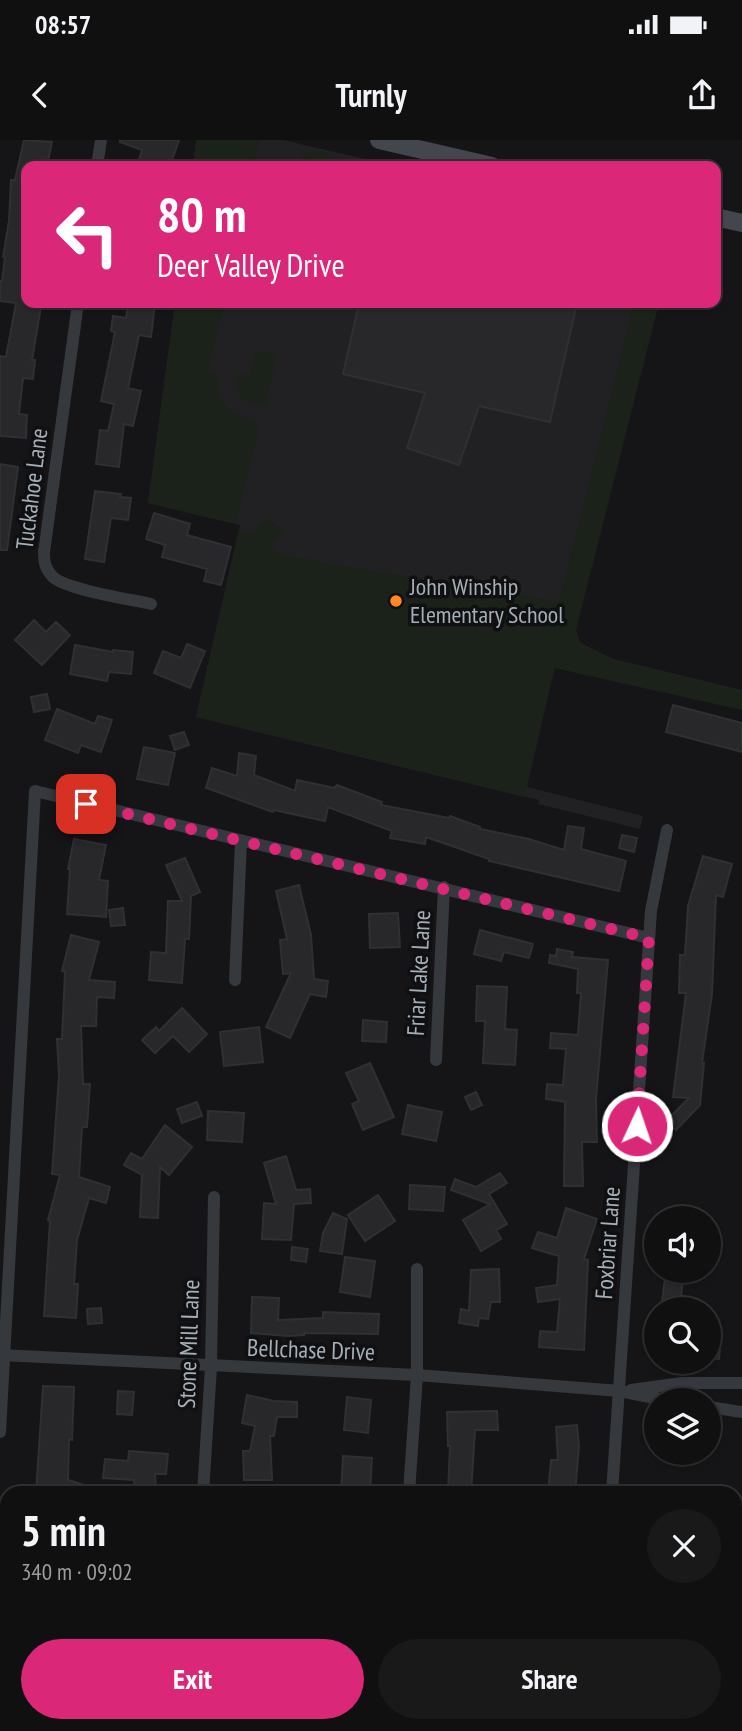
<!DOCTYPE html>
<meta charset="utf-8">
<style>
body{margin:0;font-family:"PT Sans Narrow",sans-serif;background:#19191a;color:#f1f3f6;height:100vh;display:flex;flex-direction:column;font-size:26px;white-space:nowrap}
*{box-sizing:border-box;margin:0}
p{font-size:23px;color:#9c9d9f}
.icon{flex:none;width:38px;height:38px;fill:none;stroke:currentColor;stroke-width:2;stroke-linecap:round;stroke-linejoin:round}
.map{position:relative;flex:1;overflow:hidden}
.details{position:absolute;left:0px;top:1346px;width:742px;height:247px;display:flex;flex-direction:column;background:#101011;border-radius:21px 21px 0 0;box-shadow:0 2px 5px #0004,0 0 0 2px #303031}
.details>*{flex:none}
.hud{position:absolute;left:21px;top:21px;width:700px;height:147px;border-radius:14px;box-shadow:0 2px 5px #0004,0 0 0 2px #303031;background:#db2777;color:#fff;overflow:hidden}
.buttons{position:absolute;left:644px;top:1066px;display:grid;gap:14px}
.buttons a{display:grid;place-items:center;width:77px;height:77px;border-radius:50%;background:#101011;box-shadow:0 2px 5px #0004,0 0 0 2px #303031;font-size:35px}
.pin{position:absolute;display:grid;place-items:center;width:60px;height:60px;color:#fff;margin:-30px;border-radius:14px;box-shadow:0 4px 10px #0006}
.me{position:absolute;width:77px;margin:-38px;rotate:3deg;stroke-linejoin:round;filter:drop-shadow(0 0 5px #0008)}
.turn{display:flex;align-items:center;gap:24px;height:147px;padding:0 21px;font-size:32px}
.turn .icon{width:91px;height:91px;stroke-width:2.5}
.turn b{display:block;font-size:49px;line-height:60px}
.round{display:grid;place-items:center;flex:none;width:74px;height:74px;border-radius:37px;background:#19191a}
.headline{display:flex;align-items:center;justify-content:space-between;height:119px;padding:0 21px}
h1{font-size:42px;font-weight:600;line-height:52px}
.action{display:flex;gap:14px;margin-top:auto;padding:14px 21px}
.action a{flex:1;height:80px;border-radius:42px;background:#db2777;color:#fff;font-size:28px;font-weight:600;line-height:80px;text-align:center}
.action a+a{background:#19191a;color:#f1f3f6}
.status{display:flex;justify-content:space-between;align-items:center;height:49px;padding:0 35px;background:#101011;direction:ltr}
.status svg{height:19px;fill:currentColor}
header{display:flex;justify-content:space-between;align-items:center;height:91px;padding:0 21px;background:#101011;font-size:32px;font-weight:600}
.map>svg:first-child{display:block}
.built{fill:#212124}
.green{fill:#1b221a}
.building{fill:#28282b;stroke:#2f3033;stroke-width:2}
.lines{fill:none;stroke-linecap:round;stroke-linejoin:round}
.street{stroke:#35383c;stroke-width:12}
.secondary{stroke:#43474d;stroke-width:18}
.route{stroke:#db2777;stroke-width:12;stroke-dasharray:0 21.6}
.poi-dot{fill:#ff8825;stroke:#101012;stroke-width:2.5}
.labels{text-anchor:middle;stroke-width:7;stroke-linejoin:round;paint-order:stroke}
.street-label{font-size:24px;fill:#a5afb8;stroke:#101012}
.poi-label{font-size:24px;fill:#a5afb8;stroke:#101012;text-anchor:start}
</style>
<div class="status"><b>08:57</b><svg viewBox="0 0 49 12"><path d="M0 12V9h3v3zM5 12V6h3v6zM10 12V3h3v9zM15 12V0h3v12zM26 1h20v11H26zM47 4h2v5h-2z"/></svg></div>
<header><svg class="icon" aria-label="back" viewBox="0 0 24 24"><path d="M15 5l-7 7 7 7"/></svg>Turnly<svg class="icon" aria-label="share" viewBox="0 0 24 24"><path d="M12 15V3M7 8l5-5 5 5M5 13v7h14v-7"/></svg></header>
<div class="map">
<svg width="742" height="1591" viewBox="0 0 742 1591">
<rect width="100%" height="100%" fill="#151517"/>
<!-- built -->
<path class="built" d="M 196,0 L 283,0 L 396,26 L 193,26 Z
M 175,163 L 639,163 L 527,647 L 643,676 L 640,689 L 538,664 L 539,660 L 196,577 L 240,385 L 148,363 Z"/>
<!-- green -->
<path class="green" d="M 196,0 L 260,0 L 254,26 L 193,26 Z
M 320,11 L 328,13 L 326,26 L 299,26 L 302,13 Z
M 175,163 L 224,163 L 208,230 L 219,235 C 215,267 230,272 256,281 L 259,288 L 235,384 L 148,363 Z
M 634,163 L 659,163 L 576,490 L 581,503 L 614,519 L 742,550 L 742,570 L 554,528 L 524,657 L 196,577 L 238,393 L 252,391 L 266,378 L 284,390 L 271,407 L 277,414 L 558,462 Z
M 256,211 L 276,215 L 266,264 C 246,267 231,254 237,234 L 249,236 Z"/>
<!-- building -->
<path class="building" d="M 24,0 L 52,2 L 47,26 L 26,26 L 26,163 L 40,163 L 40,173 L 32,220 L 35,220 L 33,239 L 23,238 L 19,274 L 27,275 L 26,298 L 0,296 L 0,216 L 6,217 L 16,163 L 0,161 L 0,141 L 2,141 L 5,118 L 3,117 L 9,81 L 11,40 L 15,40 Z
M 120,0 L 179,0 L 170,26 L 137,26 L 142,10 L 120,2 Z
M 128,163 L 155,163 L 151,197 L 139,195 L 128,248 L 141,251 L 133,286 L 124,284 L 119,327 L 96,324 L 100,290 L 108,291 L 114,264 L 101,261 L 115,192 L 111,191 L 113,176 L 126,178 Z
M 359,163 L 577,163 L 550,282 L 479,266 L 459,325 L 407,308 L 425,253 L 343,234 Z
M 0,324 L 18,327 L 7,410 L 0,410 Z
M 95,351 L 121,354 L 120,357 L 131,358 L 128,380 L 111,378 L 104,422 L 85,419 Z
M 154,373 L 190,384 L 187,395 L 231,407 L 221,445 L 204,441 L 207,429 L 162,417 L 165,405 L 146,399 Z
M 34,480 L 46,492 L 56,482 L 70,495 L 42,525 L 15,500 Z
M 187,504 L 205,511 L 190,548 L 154,533 L 163,511 L 181,518 Z
M 75,505 L 113,512 L 113,510 L 133,512 L 131,534 L 109,532 L 107,541 L 70,534 Z
M 47,554 L 50,569 L 34,572 L 31,557 Z
M 673,565 L 742,583 L 742,612 L 666,592 Z
M 57,569 L 95,584 L 98,576 L 112,580 L 101,612 L 81,605 L 78,613 L 45,600 Z
M 184,592 L 189,605 L 175,610 L 170,596 Z
M 144,607 L 175,613 L 168,645 L 137,639 Z
M 239,613 L 256,616 L 254,635 L 295,651 L 297,640 L 334,648 L 337,645 L 382,662 L 381,665 L 449,678 L 450,676 L 480,687 L 480,689 L 529,699 L 564,710 L 568,686 L 584,688 L 581,709 L 626,721 L 619,751 L 489,721 L 489,719 L 426,697 L 425,704 L 390,698 L 392,691 L 328,667 L 325,681 L 274,670 L 273,672 L 206,648 L 212,628 L 237,636 Z
M 622,695 L 637,698 L 634,712 L 619,708 Z
M 74,699 L 106,705 L 99,740 L 108,741 L 106,777 L 67,774 L 70,729 L 68,729 Z
M 703,716 L 732,724 L 723,757 L 716,755 L 712,854 L 702,923 L 704,923 L 700,965 L 676,990 L 666,981 L 689,958 L 673,957 L 686,853 L 679,853 L 680,815 L 685,815 L 688,766 Z
M 185,718 L 200,752 L 191,756 L 189,799 L 185,799 L 182,843 L 149,840 L 151,812 L 166,813 L 168,761 L 182,761 L 166,725 Z
M 299,745 L 311,795 L 314,839 L 328,841 L 326,857 L 310,854 L 290,898 L 266,887 L 291,833 L 283,834 L 280,800 L 287,799 L 276,751 Z
M 123,768 L 125,785 L 111,786 L 109,770 Z
M 398,773 L 400,807 L 370,808 L 369,774 Z
M 480,790 L 533,804 L 529,818 L 504,812 L 501,821 L 474,814 Z
M 71,795 L 99,802 L 89,840 L 115,842 L 114,858 L 97,857 L 96,886 L 81,886 L 83,944 L 90,944 L 87,987 L 82,987 L 79,1037 L 110,1047 L 106,1063 L 89,1058 L 77,1100 L 74,1144 L 78,1144 L 76,1178 L 44,1176 L 50,1081 L 48,1080 L 60,1035 L 52,1034 L 59,936 L 57,899 L 62,899 L 65,832 L 62,831 Z
M 557,809 L 573,812 L 572,817 L 608,820 L 596,959 L 597,1002 L 582,1002 L 583,1046 L 564,1046 L 565,962 L 546,959 L 547,944 L 563,945 L 566,909 L 550,908 L 551,893 L 578,895 L 581,853 L 577,853 L 578,829 L 549,823 L 550,815 L 556,816 Z
M 477,846 L 507,847 L 505,889 L 517,890 L 515,925 L 483,923 L 485,881 L 476,881 Z
M 182,868 L 207,894 L 189,912 L 173,896 L 155,913 L 142,900 L 156,887 L 159,891 Z
M 363,880 L 387,882 L 386,902 L 362,901 Z
M 259,887 L 263,922 L 224,926 L 220,892 Z
M 370,923 L 394,977 L 363,990 L 352,964 L 359,961 L 346,933 Z
M 476,952 L 482,965 L 471,970 L 465,957 Z
M 197,962 L 202,976 L 182,983 L 177,969 Z
M 408,965 L 442,972 L 436,1001 L 402,994 Z
M 208,971 L 244,973 L 242,1002 L 207,1000 Z
M 165,985 L 192,1007 L 169,1035 L 160,1027 L 158,1078 L 140,1077 L 142,1035 L 124,1025 L 131,1013 L 142,1019 Z
M 286,1016 L 296,1050 L 310,1049 L 311,1063 L 294,1064 L 291,1100 L 262,1099 L 264,1063 L 276,1064 L 264,1023 Z
M 500,1033 L 507,1043 L 489,1054 L 507,1084 L 496,1090 L 501,1099 L 481,1111 L 463,1080 L 490,1064 L 451,1050 L 455,1039 L 476,1047 Z
M 410,1045 L 445,1047 L 443,1071 L 409,1069 Z
M 378,1055 L 395,1081 L 365,1101 L 348,1075 Z
M 566,1068 L 597,1079 L 584,1119 L 588,1120 L 584,1210 L 539,1207 L 540,1191 L 557,1192 L 560,1159 L 538,1162 L 536,1148 L 557,1145 L 559,1116 L 532,1108 L 538,1092 L 557,1098 Z
M 333,1073 L 347,1079 L 342,1114 L 320,1111 L 323,1093 Z
M 292,1107 L 308,1109 L 306,1122 L 291,1120 Z
M 345,1117 L 375,1121 L 370,1157 L 340,1152 Z
M 499,1129 L 500,1162 L 491,1162 L 488,1179 L 479,1178 L 478,1186 L 459,1183 L 461,1169 L 469,1171 L 471,1130 Z
M 666,1130 L 684,1130 L 680,1165 L 662,1162 Z
M 252,1157 L 279,1158 L 278,1180 L 323,1178 L 323,1172 L 379,1174 L 378,1194 L 304,1193 L 304,1195 L 288,1196 L 251,1193 Z
M 101,1168 L 102,1183 L 88,1184 L 87,1169 Z
M 709,1196 L 721,1198 L 719,1219 L 709,1218 Z
M 43,1246 L 74,1247 L 72,1300 L 69,1299 L 68,1340 L 101,1350 L 101,1353 L 36,1353 Z
M 118,1251 L 134,1252 L 132,1275 L 117,1274 Z
M 247,1255 L 274,1261 L 297,1262 L 297,1277 L 277,1277 L 274,1296 L 270,1296 L 272,1340 L 244,1340 L 243,1311 L 250,1311 L 255,1286 L 242,1283 Z
M 347,1257 L 371,1260 L 368,1293 L 344,1290 Z
M 497,1271 L 498,1290 L 475,1290 L 471,1353 L 448,1353 L 450,1306 L 448,1306 L 447,1272 Z
M 577,1285 L 579,1306 L 575,1353 L 548,1353 L 551,1320 L 558,1320 L 556,1287 Z
M 129,1311 L 168,1314 L 166,1334 L 155,1334 L 156,1353 L 134,1353 L 134,1340 L 103,1338 L 105,1319 L 128,1321 Z
M 343,1316 L 372,1318 L 370,1353 L 341,1352 Z"/>
<g class="lines">
<!-- street -->
<path class="street" d="M 97,26 L 101,0
M 78,163 L 44,412 C 44,422 45,429 53,437 C 68,450 129,459 151,464
M 235,840 L 241,701
M 436,920 L 444,747
M 0,1215 L 417,1235 L 620,1251 L 664,1260
M 631,1250 L 682,1243 L 742,1243
M 709,1267 L 742,1272
M 0,1292 L 35,651 L 649,798
M 203,1353 L 211,1227 L 214,1057
M 409,1353 L 417,1235 L 417,1129
M 612,1353 L 651,771 L 667,690
M 187,1591 L 187,1586
M 396,1591 L 396,1586"/>
<!-- secondary -->
<path class="secondary" d="M 379,0 L 492,26
M 716,77 L 742,83"/>
</g>
<g class="lines">
<!-- route -->
<path class="route" d="M 86,664 L 649,798 L 637,986"/>
</g>
<!-- markers -->
<circle class="poi-dot" cx="396" cy="461" r="7"/>
<g class="labels">
<!-- street labels -->
<g class="street-label">
<text transform="translate(32 349) rotate(-83)" y="8">Tuckahoe Lane</text>
<text transform="translate(419 833) rotate(-87)" y="8">Friar Lake Lane</text>
<text transform="translate(608 1103) rotate(-86)" y="8">Foxbriar Lane</text>
<text transform="translate(189 1204) rotate(-88)" y="8">Stone Mill Lane</text>
<text transform="translate(311 1210) rotate(2)" y="8">Bellchase Drive</text>
</g>
<!-- poi labels -->
<g class="poi-label">
<text x="410" y="455">John Winship<tspan x="410" dy="28">Elementary School</tspan></text>
</g>
</g>
</svg>
<div class="buttons">
<a><svg class="icon" aria-label="sound" viewBox="0 0 24 24"><path d="M4 9h4l5-4v14l-5-4H4zM17 9q2 3 0 6"/></svg></a>
<a><svg class="icon" aria-label="search" viewBox="0 0 24 24"><circle cx="10" cy="10" r="6"/><path d="M15 15l6 6"/></svg></a>
<a><svg class="icon" aria-label="layers" viewBox="0 0 24 24"><path d="M12 4l9 5-9 5-9-5zM3 14l9 5 9-5"/></svg></a>
</div>
<div class="pin" style="left:86px;top:664px;background:#d93025"><svg class="icon" aria-label="arrive" viewBox="0 0 24 24"><path d="M6 21V4h12l-3 4 3 4H6"/></svg></div>
<svg class="me" style="left:637px;top:986px" viewBox="-20 -20 40 40"><circle r="17" fill="#db2777" stroke="#fff" stroke-width="3"/><path d="M0-11L8 9 0 5-8 9z" fill="#fff"/></svg>
<div class="hud">
<div class="turn"><svg class="icon" aria-label="left" viewBox="0 0 24 24"><path d="M17 20v-9H6M10 6l-5 5 5 5"/></svg><div><b>80 m</b>Deer Valley Drive</div></div>
</div>
<section class="details">
<div class="headline"><div><h1>5 min</h1><p>340 m · 09:02</p></div><a class="round"><svg class="icon" aria-label="close" viewBox="0 0 24 24"><path d="M6 6l12 12M18 6L6 18"/></svg></a></div>
<div class="action"><a>Exit</a><a>Share</a></div>
</section>
</div>
